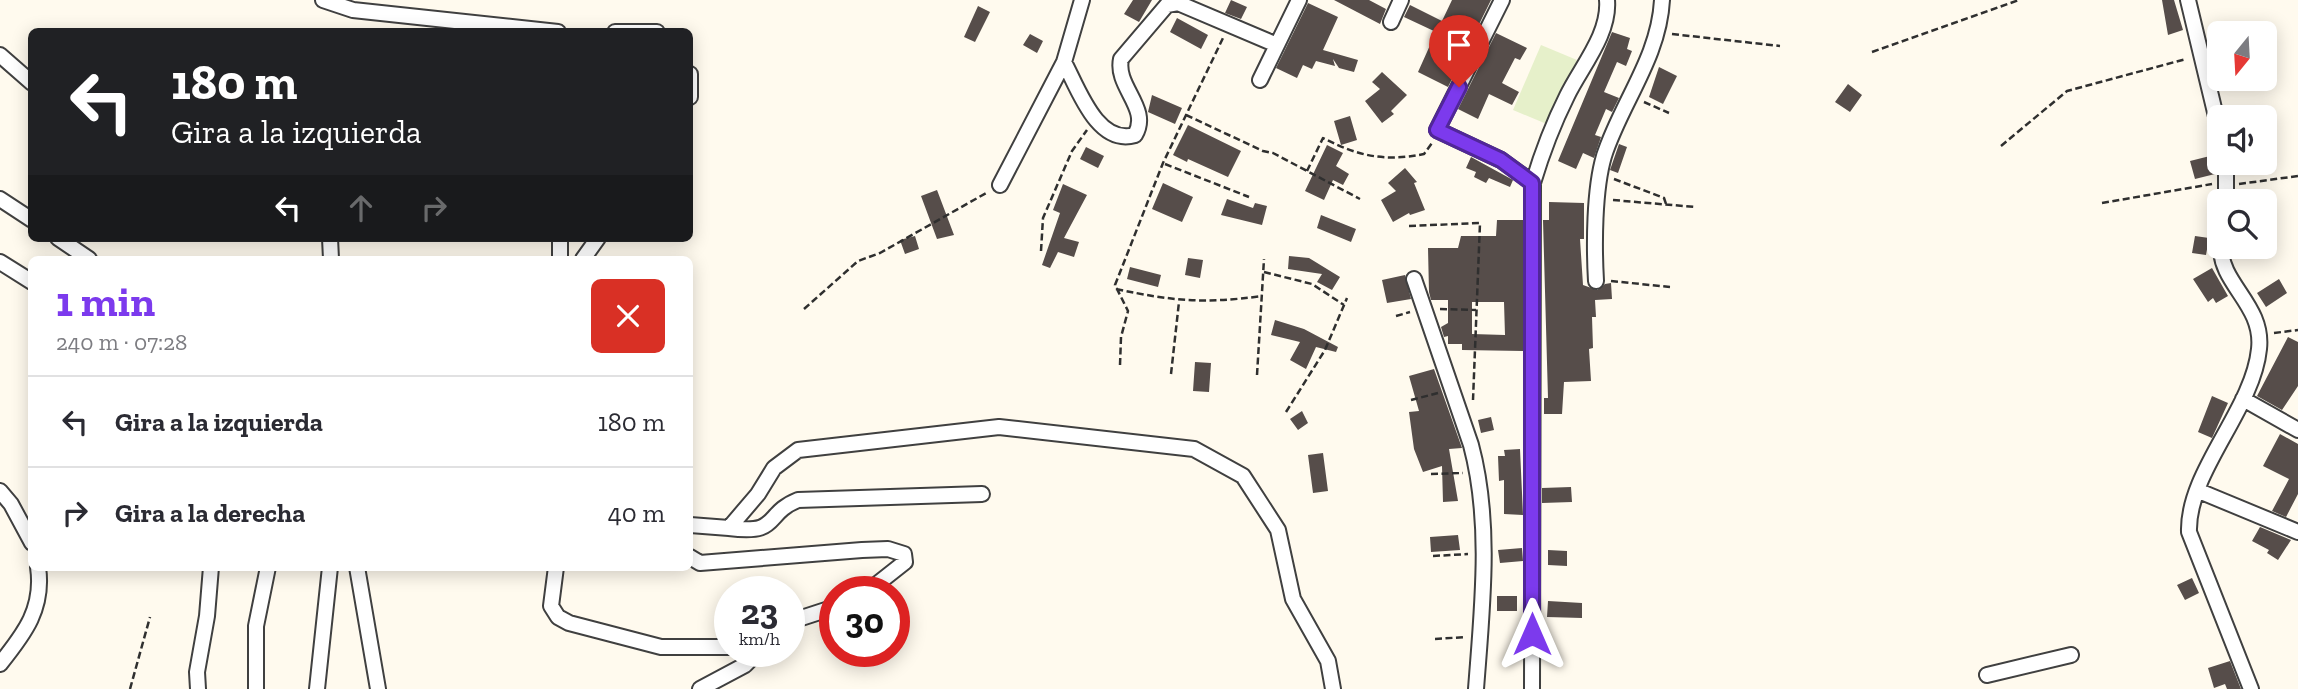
<!DOCTYPE html>
<html lang="es">
<meta charset="utf-8">
<style>
body{margin:0;font-family:"Zilla Slab",serif;background:#f2f2f3;color:#2b2b33;height:100vh;display:flex;flex-direction:column;font-size:26px;white-space:nowrap}
*{box-sizing:border-box;margin:0}
p{font-size:23px;color:#7c7c81}
.icon{flex:none;width:38px;height:38px;fill:none;stroke:currentColor;stroke-width:2;stroke-linecap:round;stroke-linejoin:round}
.map{position:relative;flex:1;overflow:hidden}
.sheet{position:absolute;left:28px;top:256px;width:665px;height:315px;display:flex;flex-direction:column;background:#fff;border-radius:10px;box-shadow:0 4px 18px #0003}
.sheet>*{flex:none}
.top-card{position:absolute;left:28px;top:28px;width:665px;height:214px;border-radius:10px;box-shadow:0 4px 18px #0003;background:#202124;color:#fff;overflow:hidden}
.needle{width:46px;rotate:198deg}
.fabs{position:absolute;left:2207px;top:21px;display:grid;gap:14px}
.fabs a{display:grid;place-items:center;width:70px;height:70px;border-radius:10px;background:#fff;box-shadow:0 4px 18px #0003;font-size:35px}
.speed{position:absolute;left:714px;top:576px;display:flex;gap:14px;font-size:35px;font-weight:700;text-align:center}
.speed>*{display:grid;place-content:center;width:91px;height:91px;border-radius:50%;background:#fff;box-shadow:0 4px 18px #0003;line-height:1}
.speed small{font-size:18px;font-weight:400}
.speed .limit{border:10px solid #d22;background:#fff;color:#111}
.pin{position:absolute;display:grid;place-items:center;width:60px;height:60px;color:#fff;margin:-72px -30px;border-radius:50% 50% 50% 0;rotate:-45deg;box-shadow:0 0 7px #0007}
.pin .icon{rotate:45deg}
.me{position:absolute;width:77px;margin:-38px;rotate:0deg;stroke-linejoin:round;filter:drop-shadow(0 0 5px #0008)}
.turn{display:flex;align-items:center;gap:24px;height:147px;padding:0 28px;font-size:32px}
.turn .icon{width:91px;height:91px;stroke-width:2.5}
.turn b{display:block;font-size:49px;line-height:60px}
.lanes{display:flex;align-items:center;height:66px;padding:0 28px;background:#0003;justify-content:center;gap:35px;direction:ltr}
.lanes .off{opacity:.35}
.round{display:grid;place-items:center;flex:none;width:74px;height:74px;border-radius:10px;background:#f2f2f3}
.headline{display:flex;align-items:center;justify-content:space-between;height:119px;padding:0 28px}
h1{font-size:42px;font-weight:700;line-height:52px;color:#7c3aed}
ul{padding:0;list-style:none}
li{display:flex;align-items:center;gap:21px;height:91px;padding:0 28px;border-top:2px solid #e1e1e2}
li div{flex:1}
li b{display:block;font-size:26px}
li em{font-style:normal}
.map>svg:first-child{display:block}
.pitch{fill:#e6f0ca}
.building{fill:#564d4a;fill-rule:evenodd}
.lines{fill:none;stroke-linecap:round;stroke-linejoin:round}
.street-casing{stroke:#404040;stroke-width:18}
.path{stroke:#2f2f2f;stroke-width:2.5;stroke-dasharray:7 3.5;stroke-linecap:butt}
.street{stroke:#fff;stroke-width:14}
.route-casing{stroke:#51269a;stroke-width:18}
.route{stroke:#7c3aed;stroke-width:12}
</style>
<div class="map">
<svg width="2298" height="689" viewBox="0 0 2298 689">
<rect width="100%" height="100%" fill="#fffaee"/>
<!-- pitch -->
<path class="pitch" d="M 1541,45 L 1577,60 L 1549,125 L 1513,110 Z"/>
<!-- building -->
<path class="building" d="M 1133,0 L 1152,0 L 1139,22 L 1124,14 Z
M 1231,0 L 1247,7 L 1241,19 L 1225,13 Z
M 1334,0 L 1369,0 L 1386,9 L 1380,24 Z
M 1452,0 L 1491,0 L 1448,87 L 1418,72 L 1436,32 L 1404,17 L 1410,5 L 1442,21 Z
M 2162,0 L 2174,0 L 2183,30 L 2168,35 Z
M 1308,3 L 1338,17 L 1323,50 L 1358,60 L 1354,72 L 1339,68 L 1333,59 L 1335,66 L 1316,61 L 1312,69 L 1303,65 L 1297,78 L 1276,68 Z
M 978,6 L 990,12 L 975,42 L 964,37 Z
M 1177,18 L 1208,35 L 1201,49 L 1170,32 Z
M 1612,32 L 1630,38 L 1627,49 L 1632,51 L 1626,66 L 1617,62 L 1604,92 L 1619,98 L 1612,112 L 1606,109 L 1595,135 L 1601,137 L 1594,158 L 1583,153 L 1576,169 L 1558,161 Z
M 1496,33 L 1527,48 L 1520,60 L 1515,58 L 1502,83 L 1519,92 L 1512,105 L 1489,94 L 1478,119 L 1458,109 Z
M 1030,34 L 1043,41 L 1037,53 L 1023,45 Z
M 1659,67 L 1677,76 L 1663,104 L 1649,97 Z
M 1382,72 L 1407,95 L 1391,111 L 1394,114 L 1382,123 L 1365,101 L 1380,89 L 1372,82 Z
M 1848,84 L 1862,95 L 1850,112 L 1835,102 Z
M 1152,95 L 1182,108 L 1175,124 L 1148,112 Z
M 1350,116 L 1357,140 L 1341,145 L 1334,121 Z
M 1188,125 L 1241,151 L 1228,177 L 1188,159 L 1187,162 L 1173,155 Z
M 1619,144 L 1627,147 L 1618,173 L 1610,170 Z
M 1327,145 L 1343,153 L 1336,166 L 1349,174 L 1343,185 L 1333,180 L 1324,200 L 1305,191 Z
M 1086,147 L 1104,156 L 1098,168 L 1080,159 Z
M 2210,156 L 2215,174 L 2195,179 L 2190,161 Z
M 1471,157 L 1513,180 L 1510,187 L 1489,178 L 1486,183 L 1474,177 L 1476,172 L 1466,168 Z
M 1405,168 L 1417,182 L 1414,183 L 1425,210 L 1410,215 L 1409,213 L 1393,222 L 1381,200 L 1396,191 L 1388,183 Z
M 1163,183 L 1193,197 L 1182,222 L 1152,209 Z
M 1063,184 L 1087,195 L 1064,238 L 1079,242 L 1074,257 L 1058,252 L 1050,268 L 1042,265 L 1060,213 L 1053,210 Z
M 937,190 L 954,235 L 937,239 L 921,196 Z
M 1227,199 L 1253,208 L 1255,203 L 1267,206 L 1262,225 L 1221,215 Z
M 1549,202 L 1584,203 L 1584,239 L 1580,239 L 1583,285 L 1597,290 L 1605,284 L 1611,283 L 1612,299 L 1595,300 L 1596,317 L 1592,317 L 1593,348 L 1589,349 L 1591,381 L 1564,382 L 1562,414 L 1544,414 L 1544,398 L 1548,398 L 1543,220 L 1549,220 Z
M 1321,215 L 1356,229 L 1351,242 L 1317,228 Z
M 1497,220 L 1523,220 L 1523,351 L 1462,350 L 1462,344 L 1448,344 L 1448,336 L 1444,337 L 1441,327 L 1448,323 L 1448,300 L 1431,300 L 1429,292 L 1428,248 L 1458,248 L 1461,236 L 1496,236 ZM 1472,302 L 1504,302 L 1505,335 L 1472,334 Z
M 915,236 L 919,249 L 905,254 L 900,240 Z
M 2195,236 L 2209,238 L 2206,255 L 2192,253 Z
M 1289,256 L 1309,258 L 1340,277 L 1332,290 L 1317,282 L 1322,274 L 1288,269 Z
M 1188,258 L 1203,260 L 1200,278 L 1185,275 Z
M 1130,267 L 1161,275 L 1158,287 L 1127,279 Z
M 2212,268 L 2228,296 L 2216,303 L 2213,298 L 2208,302 L 2193,279 Z
M 1405,275 L 1411,299 L 1387,303 L 1382,280 Z
M 2279,279 L 2287,293 L 2266,307 L 2257,293 Z
M 1275,320 L 1304,329 L 1338,347 L 1336,352 L 1316,347 L 1306,369 L 1290,360 L 1300,342 L 1271,335 Z
M 2288,337 L 2298,342 L 2298,386 L 2282,410 L 2257,396 Z
M 1195,362 L 1211,363 L 1209,392 L 1193,391 Z
M 1434,369 L 1462,448 L 1449,449 L 1458,501 L 1443,502 L 1442,466 L 1423,472 L 1414,449 L 1409,412 L 1419,411 L 1409,376 Z
M 2212,396 L 2228,403 L 2212,438 L 2198,432 Z
M 1302,411 L 1308,423 L 1298,430 L 1290,419 Z
M 1491,417 L 1494,430 L 1481,433 L 1478,420 Z
M 2280,434 L 2298,444 L 2298,494 L 2286,517 L 2272,511 L 2289,479 L 2263,466 Z
M 1520,449 L 1523,515 L 1504,514 L 1504,480 L 1499,481 L 1498,456 L 1505,456 L 1504,450 Z
M 1323,453 L 1328,491 L 1313,493 L 1308,455 Z
M 1571,487 L 1572,502 L 1542,503 L 1542,488 Z
M 2260,527 L 2291,540 L 2278,560 L 2267,553 L 2269,550 L 2252,541 Z
M 1458,535 L 1460,550 L 1431,552 L 1430,537 Z
M 1522,548 L 1523,561 L 1500,563 L 1498,550 Z
M 1548,550 L 1567,551 L 1567,566 L 1548,565 Z
M 2192,578 L 2199,593 L 2185,600 L 2177,585 Z
M 1497,596 L 1517,596 L 1517,611 L 1497,611 Z
M 1548,601 L 1582,603 L 1582,618 L 1547,617 Z
M 2230,661 L 2241,689 L 2227,689 L 2225,684 L 2214,688 L 2208,668 Z"/>
<g class="lines">
<defs>
<path id="street" d="M 323,0 L 353,10 L 558,32
M 1082,0 L 1064,62 C 1078,88 1097,146 1135,135 C 1151,108 1115,87 1121,59 L 1167,5 L 1178,3 L 1277,45
M 1502,0 L 1437,130 L 1501,160 L 1533,183
M 2188,0 L 2219,129
M 1391,22 L 1401,0
M 615,32 L 657,32
M 0,55 L 32,83
M 690,74 L 690,97
M 1260,80 L 1299,0
M 2226,163 L 2226,201
M 1000,185 L 1064,62
M 0,199 L 32,220
M 58,238 L 89,259
M 330,238 L 331,259
M 2221,247 C 2220,284 2264,305 2259,349 C 2253,410 2187,472 2189,532 L 2251,689
M 560,259 L 560,238
M 583,259 L 598,238
M 0,262 L 32,282
M 1414,279 L 1471,445 C 1492,523 1482,609 1476,689
M 1596,281 C 1594,246 1594,190 1604,156 C 1621,103 1659,58 1662,0
M 2243,399 L 2298,430
M 0,491 L 11,504 L 32,543
M 2199,491 L 2298,532
M 690,525 L 729,528 L 758,494 L 774,468 L 798,450 L 999,427 L 1194,449 L 1243,476 L 1278,530 L 1293,599 L 1328,661 L 1333,689
M 729,528 C 781,535 763,514 798,500 L 982,494
M 690,557 L 700,563 L 862,550 L 888,549 L 904,554 L 905,562 L 867,592
M 357,567 L 378,689
M 556,567 L 551,606 L 558,617 L 569,623 L 661,647 L 730,647
M 789,622 L 835,607
M 0,664 C 25,633 44,608 38,567
M 1987,675 L 2071,655
M 198,689 L 197,672 L 207,616 L 211,567
M 256,689 L 256,626 L 268,567
M 317,689 L 330,567
M 700,689 L 745,665 L 759,651
M 1532,689 L 1533,183 C 1542,153 1553,124 1567,96 C 1581,67 1610,34 1607,0"/>
</defs>
<!-- street casing -->
<use href="#street" class="street-casing"/>
<!-- path -->
<path class="path" d="M 1672,34 L 1780,46
M 1872,52 L 2019,0
M 1644,102 L 1669,113
M 1186,115 L 1263,151 L 1273,153 L 1360,199
M 2001,146 L 2067,91 L 2186,59
M 1165,164 L 1249,197
M 1307,171 L 1323,138 C 1358,156 1384,162 1424,154 L 1432,143
M 1614,179 L 1664,198 L 1666,204
M 2239,184 L 2298,176
M 1613,200 L 1695,207
M 2102,203 L 2212,184
M 1409,226 L 1480,223 L 1473,400
M 1041,251 L 1043,218 L 1072,151 L 1087,130
M 1264,272 L 1312,284 L 1344,305
M 1611,281 L 1670,287
M 1116,289 C 1173,301 1204,304 1262,296
M 804,309 L 858,261 L 880,253 L 988,192
M 1440,309 L 1476,310
M 1396,316 L 1410,312
M 2274,333 L 2298,330
M 1120,365 L 1121,337 L 1128,311 L 1115,285 L 1163,163 L 1223,38
M 1171,374 L 1179,302
M 1257,375 L 1264,259
M 1411,400 L 1438,393
M 1286,412 L 1325,350 L 1347,298
M 1431,474 L 1463,473
M 1433,556 L 1468,554
M 1435,639 L 1466,637
M 130,689 L 150,617"/>
<!-- street -->
<use href="#street" class="street"/>
</g>
<g class="lines">
<defs>
<path id="route" d="M 1459,87 L 1437,130 L 1501,160 L 1532,183 L 1532,634"/>
</defs>
<!-- route casing -->
<use href="#route" class="route-casing"/>
<!-- route -->
<use href="#route" class="route"/>
</g>
</svg>
<div class="fabs">
<a><svg class="needle" viewBox="-14 -14 28 28"><path d="M0-13l5 13h-10z" fill="#e53935"/><path d="M0 13l5-13h-10z" fill="#7c7c81"/></svg></a>
<a><svg class="icon" aria-label="sound" viewBox="0 0 24 24"><path d="M4 9h4l5-4v14l-5-4H4zM17 9q2 3 0 6"/></svg></a>
<a><svg class="icon" aria-label="search" viewBox="0 0 24 24"><circle cx="10" cy="10" r="6"/><path d="M15 15l6 6"/></svg></a>
</div>
<div class="speed"><div>23<small>km/h</small></div><div class="limit">30</div></div>
<div class="pin" style="left:1459px;top:87px;background:#d93025"><svg class="icon" aria-label="arrive" viewBox="0 0 24 24"><path d="M6 21V4h12l-3 4 3 4H6"/></svg></div>
<svg class="me" style="left:1532px;top:634px" viewBox="-20 -20 40 40"><path d="M0-17L14 15 0 8-14 15z" fill="#7c3aed" stroke="#fff" stroke-width="4"/></svg>
<div class="top-card">
<div class="turn"><svg class="icon" aria-label="left" viewBox="0 0 24 24"><path d="M17 20v-9H6M10 6l-5 5 5 5"/></svg><div><b>180 m</b>Gira a la izquierda</div></div>
<div class="lanes"><svg class="icon" aria-label="left" viewBox="0 0 24 24"><path d="M17 20v-9H6M10 6l-5 5 5 5"/></svg><svg class="icon off" aria-label="ahead" viewBox="0 0 24 24"><path d="M12 20V5M6 11l6-6 6 6"/></svg><svg class="icon off" aria-label="right" viewBox="0 0 24 24"><path d="M7 20v-9h11M14 6l5 5-5 5"/></svg></div>
</div>
<section class="sheet">
<div class="headline"><div><h1>1 min</h1><p>240 m · 07:28</p></div><a class="round" style="background:#d93025;color:#fff"><svg class="icon" aria-label="close" viewBox="0 0 24 24"><path d="M6 6l12 12M18 6L6 18"/></svg></a></div>
<ul>
<li><svg class="icon" aria-label="left" viewBox="0 0 24 24"><path d="M17 20v-9H6M10 6l-5 5 5 5"/></svg><div><b>Gira a la izquierda</b></div><em>180 m</em></li>
<li><svg class="icon" aria-label="right" viewBox="0 0 24 24"><path d="M7 20v-9h11M14 6l5 5-5 5"/></svg><div><b>Gira a la derecha</b></div><em>40 m</em></li>
</ul>
</section>
</div>
